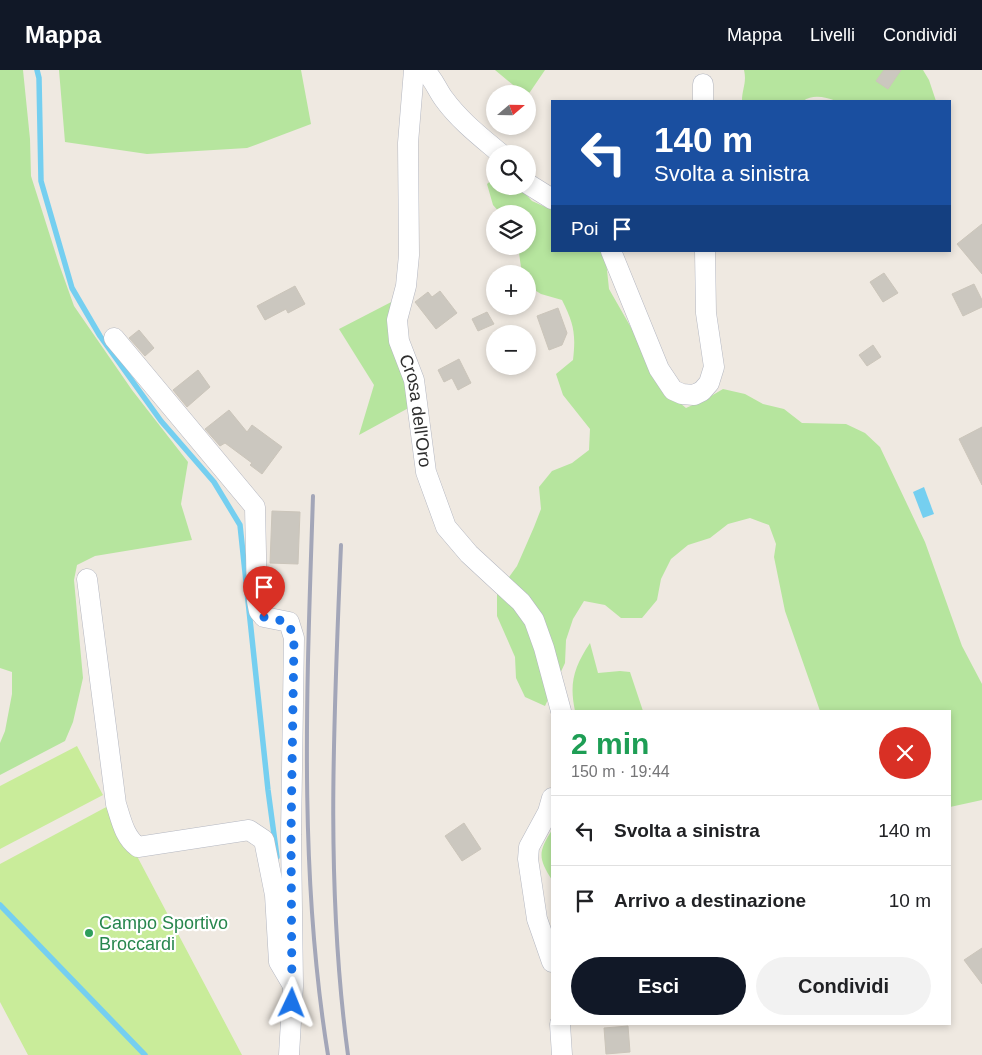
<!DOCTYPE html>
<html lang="it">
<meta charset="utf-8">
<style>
body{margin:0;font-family:Helvetica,sans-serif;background:#f2f2f2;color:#202124;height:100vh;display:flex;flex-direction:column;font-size:19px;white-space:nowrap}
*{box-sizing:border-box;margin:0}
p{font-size:16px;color:#757577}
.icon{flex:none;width:28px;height:28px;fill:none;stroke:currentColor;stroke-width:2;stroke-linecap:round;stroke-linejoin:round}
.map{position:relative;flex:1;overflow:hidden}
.side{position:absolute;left:551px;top:640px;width:400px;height:315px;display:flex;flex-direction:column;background:#fff;border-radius:0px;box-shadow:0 2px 8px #0003}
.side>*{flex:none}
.guide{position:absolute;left:551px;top:30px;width:400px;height:152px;border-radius:0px;box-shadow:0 2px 8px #0003;background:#1a4fa0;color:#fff;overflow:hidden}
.needle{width:32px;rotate:70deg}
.tools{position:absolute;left:486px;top:15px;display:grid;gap:10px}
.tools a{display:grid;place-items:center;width:50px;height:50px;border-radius:50%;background:#fff;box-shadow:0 2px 8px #0003;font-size:25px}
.pin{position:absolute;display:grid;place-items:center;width:42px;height:42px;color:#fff;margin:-51px -21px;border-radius:50% 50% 50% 0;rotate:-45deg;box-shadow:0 0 5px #0007}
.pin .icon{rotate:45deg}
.me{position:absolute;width:55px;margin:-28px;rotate:2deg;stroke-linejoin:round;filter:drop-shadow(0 0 4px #0008)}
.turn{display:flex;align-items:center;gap:18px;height:105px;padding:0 20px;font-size:22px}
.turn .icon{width:65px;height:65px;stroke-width:2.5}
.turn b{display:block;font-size:35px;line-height:42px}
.then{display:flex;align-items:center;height:48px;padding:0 20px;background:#0003;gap:10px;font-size:19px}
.round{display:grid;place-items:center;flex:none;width:52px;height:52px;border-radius:26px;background:#f2f2f2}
.overview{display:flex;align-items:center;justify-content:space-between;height:85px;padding:0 20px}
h1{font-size:30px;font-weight:700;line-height:38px;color:#1e9e55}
.action{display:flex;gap:10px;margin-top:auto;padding:10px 20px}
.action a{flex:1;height:58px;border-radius:30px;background:#111827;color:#fff;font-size:20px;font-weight:700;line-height:58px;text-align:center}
.action a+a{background:#f2f2f2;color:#202124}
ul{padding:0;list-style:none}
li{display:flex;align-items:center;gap:15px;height:70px;padding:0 20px;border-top:1px solid #e0e0e0}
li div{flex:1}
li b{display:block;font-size:19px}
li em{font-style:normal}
header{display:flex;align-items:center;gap:30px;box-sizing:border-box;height:70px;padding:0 25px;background:#111827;color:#fff}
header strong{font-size:24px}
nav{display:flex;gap:28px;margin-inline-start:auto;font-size:18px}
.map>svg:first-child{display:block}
.green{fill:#b6e59e}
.pitch{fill:#c9ec9a}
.water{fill:#75cff0}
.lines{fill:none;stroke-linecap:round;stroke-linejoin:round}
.stream{stroke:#75cff0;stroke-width:5.5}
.building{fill:#cbc7bf;stroke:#cbc5ba}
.minor-casing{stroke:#b4b7c1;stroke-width:21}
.minor{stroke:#fff;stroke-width:20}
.rail{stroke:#a3a6b8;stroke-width:4}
.route{stroke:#1a73e8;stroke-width:9;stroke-dasharray:0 16.2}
.leisure-dot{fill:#2e9e5b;stroke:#fff;stroke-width:2}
.labels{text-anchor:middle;stroke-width:4.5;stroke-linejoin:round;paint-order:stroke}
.street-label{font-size:18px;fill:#2e2e2e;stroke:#fff}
.leisure-label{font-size:18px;fill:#27864d;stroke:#fff;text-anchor:start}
</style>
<header>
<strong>Mappa</strong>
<nav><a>Mappa</a><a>Livelli</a><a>Condividi</a></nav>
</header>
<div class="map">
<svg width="982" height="985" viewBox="0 0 982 985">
<rect width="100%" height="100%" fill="#efe9e1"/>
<!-- green -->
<path class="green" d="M 0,0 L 23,0 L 30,69 L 31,106 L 59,194 L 74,236 L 132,320 L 188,392 L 181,434 L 192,470 L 95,486 L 77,495 L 74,510 L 83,608 L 73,652 L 65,671 L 0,705 L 0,673 L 5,661 L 12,624 L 12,602 L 0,598 Z
M 59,0 L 301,0 L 311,54 L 247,78 L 147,84 L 65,72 Z
M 495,0 L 545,0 L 528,25 L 524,24 Z
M 744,0 L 923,0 L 929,10 L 936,31 L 836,31 C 825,27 813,24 803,31 L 742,31 C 742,19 747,13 744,0 Z
M 495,107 L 495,116 L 518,116 L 532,131 L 552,140 L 552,181 L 605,181 L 609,219 L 669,324 L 686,338 L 706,329 L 723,319 L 745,324 L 763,334 L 784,339 L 802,353 L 846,354 L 865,363 L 880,377 L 925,472 L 962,576 L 982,614 L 982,730 L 950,737 L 950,641 L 820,641 L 785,541 L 774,487 L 776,474 L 769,455 L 750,448 L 728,454 L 710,468 L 688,475 L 671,489 L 661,509 L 657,530 L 642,548 L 621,548 L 605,535 L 584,531 L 573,549 L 566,570 L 565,593 L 545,636 L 525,627 L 516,608 L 515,587 L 497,546 L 497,524 L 517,496 L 534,457 L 541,439 L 539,417 L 552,401 L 572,393 L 589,380 L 590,359 L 563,325 L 556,304 L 573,290 C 576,264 574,254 562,230 L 541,224 L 528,216 L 528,204 L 522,204 L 518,176 L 528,176 L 528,144 L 501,144 L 493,135 L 487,114 Z
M 399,228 L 414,335 L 359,365 L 374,315 L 339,259 Z
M 590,573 L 598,603 L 620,601 L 630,602 L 643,641 L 575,641 C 569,613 574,597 590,573 Z
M 552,760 L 552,810 C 538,788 538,782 552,760 Z"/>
<!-- pitch -->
<path class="pitch" d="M 77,676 L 103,725 L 0,779 L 0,716 Z
M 110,735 L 242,985 L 28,985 L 0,932 L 0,794 Z"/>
<!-- water -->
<path class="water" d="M 924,417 L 934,444 L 923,448 L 913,422 Z"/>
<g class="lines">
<!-- stream -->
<path class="stream" d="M 37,0 L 39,8 L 41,111 L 72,218 L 100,266 L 161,351 L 214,412 L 240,455 L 268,720 L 277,787
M 0,835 L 145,985"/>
</g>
<!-- building -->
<path class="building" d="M 884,0 L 901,0 L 888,19 L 876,11 Z
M 982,154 L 982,204 L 957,174 Z
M 884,203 L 898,223 L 883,232 L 870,212 Z
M 974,214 L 982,230 L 982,237 L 963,246 L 952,224 Z
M 295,216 L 305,234 L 288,243 L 286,239 L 265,250 L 257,236 Z
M 440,221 L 457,243 L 436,259 L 415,232 L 428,222 L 432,227 Z
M 558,238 L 567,263 L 562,275 L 549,280 L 537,246 Z
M 487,242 L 494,254 L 478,261 L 472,249 Z
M 139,260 L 154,278 L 145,286 L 129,268 Z
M 873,275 L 881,287 L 867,296 L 859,285 Z
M 459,289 L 471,313 L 458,320 L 452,308 L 444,312 L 438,300 Z
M 198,300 L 210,317 L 187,337 L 173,320 Z
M 229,340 L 247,362 L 252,355 L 282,377 L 262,404 L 250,395 L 252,393 L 225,373 L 220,376 L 205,359 Z
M 982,357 L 982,415 L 959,369 Z
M 272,441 L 300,442 L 298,494 L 270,493 Z
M 464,753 L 481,779 L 462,791 L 445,766 Z
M 982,878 L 982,914 L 964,890 Z
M 628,956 L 630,982 L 606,984 L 604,958 Z"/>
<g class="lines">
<defs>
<g id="minor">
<path id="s1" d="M 414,0 L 408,73 L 409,185 L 406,216 L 397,250 L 399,271 L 414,310 L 426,402 L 446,457 L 469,484 L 521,532 L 534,550 L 544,578 L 561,641"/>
<path d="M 424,0 C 434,9 437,20 444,29 C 460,51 481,67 501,84"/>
<path d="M 703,14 L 703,31"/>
<path d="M 528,114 L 552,129"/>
<path d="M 611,181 L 659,299 L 673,320 L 682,324 L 694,325 L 702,321 L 709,313 L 714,297 L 706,243 L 705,181"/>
<path d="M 114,268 L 255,437 L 257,531 L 259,541 L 264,547 L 289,552 L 294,568 L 291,765 L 293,916 L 289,985"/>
<path d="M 87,509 L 116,734 C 121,749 124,767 138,777 L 249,760 L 264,770 L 275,825 L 279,892 L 292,914"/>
<path d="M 552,728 L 548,742 L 529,777 L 528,789 L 537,849 L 552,892"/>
<path d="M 560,954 L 562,985"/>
</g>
</defs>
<!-- minor casing -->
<use href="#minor" class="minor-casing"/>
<!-- minor -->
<use href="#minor" class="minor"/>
<!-- rail -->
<path class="rail" d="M 313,426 C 307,612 298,800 328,985
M 341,475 C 334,645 325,815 348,985"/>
</g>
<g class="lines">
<!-- route -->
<path class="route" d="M 264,547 L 288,552 L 294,568 L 291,765 L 292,933"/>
</g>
<!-- markers -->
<circle class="leisure-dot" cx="89" cy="863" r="5"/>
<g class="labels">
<!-- street labels -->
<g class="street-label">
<text dy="6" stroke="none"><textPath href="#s1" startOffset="345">Crosa dell'Oro</textPath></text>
</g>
<!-- leisure labels -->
<g class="leisure-label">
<text x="99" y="859">Campo Sportivo<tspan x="99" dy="21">Broccardi</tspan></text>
</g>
</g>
</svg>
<div class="tools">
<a><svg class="needle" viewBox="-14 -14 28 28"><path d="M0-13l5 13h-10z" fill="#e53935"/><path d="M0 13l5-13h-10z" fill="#757577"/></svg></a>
<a><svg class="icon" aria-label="search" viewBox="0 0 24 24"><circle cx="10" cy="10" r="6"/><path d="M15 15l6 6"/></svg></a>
<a><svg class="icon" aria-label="layers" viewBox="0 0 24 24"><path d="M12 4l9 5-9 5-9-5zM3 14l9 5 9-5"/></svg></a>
<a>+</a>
<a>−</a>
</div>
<div class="pin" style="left:264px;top:547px;background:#d93025"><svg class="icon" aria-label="arrive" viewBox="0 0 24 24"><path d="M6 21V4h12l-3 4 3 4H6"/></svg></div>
<svg class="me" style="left:292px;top:933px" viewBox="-20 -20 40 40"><path d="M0-17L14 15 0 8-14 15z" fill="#1a73e8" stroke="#fff" stroke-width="4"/></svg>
<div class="guide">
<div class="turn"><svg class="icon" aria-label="left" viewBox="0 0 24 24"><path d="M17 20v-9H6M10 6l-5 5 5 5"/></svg><div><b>140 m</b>Svolta a sinistra</div></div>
<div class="then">Poi<svg class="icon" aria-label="arrive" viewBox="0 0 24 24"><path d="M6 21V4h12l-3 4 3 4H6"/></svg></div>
</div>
<section class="side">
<div class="overview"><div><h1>2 min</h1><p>150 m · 19:44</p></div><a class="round" style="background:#d93025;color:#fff"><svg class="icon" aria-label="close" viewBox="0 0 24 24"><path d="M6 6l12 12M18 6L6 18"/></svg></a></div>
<ul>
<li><svg class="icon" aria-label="left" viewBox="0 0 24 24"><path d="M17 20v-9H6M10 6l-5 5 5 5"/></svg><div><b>Svolta a sinistra</b></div><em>140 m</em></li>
<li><svg class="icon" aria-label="arrive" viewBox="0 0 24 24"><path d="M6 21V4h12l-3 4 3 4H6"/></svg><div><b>Arrivo a destinazione</b></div><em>10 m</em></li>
</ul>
<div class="action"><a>Esci</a><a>Condividi</a></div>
</section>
</div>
